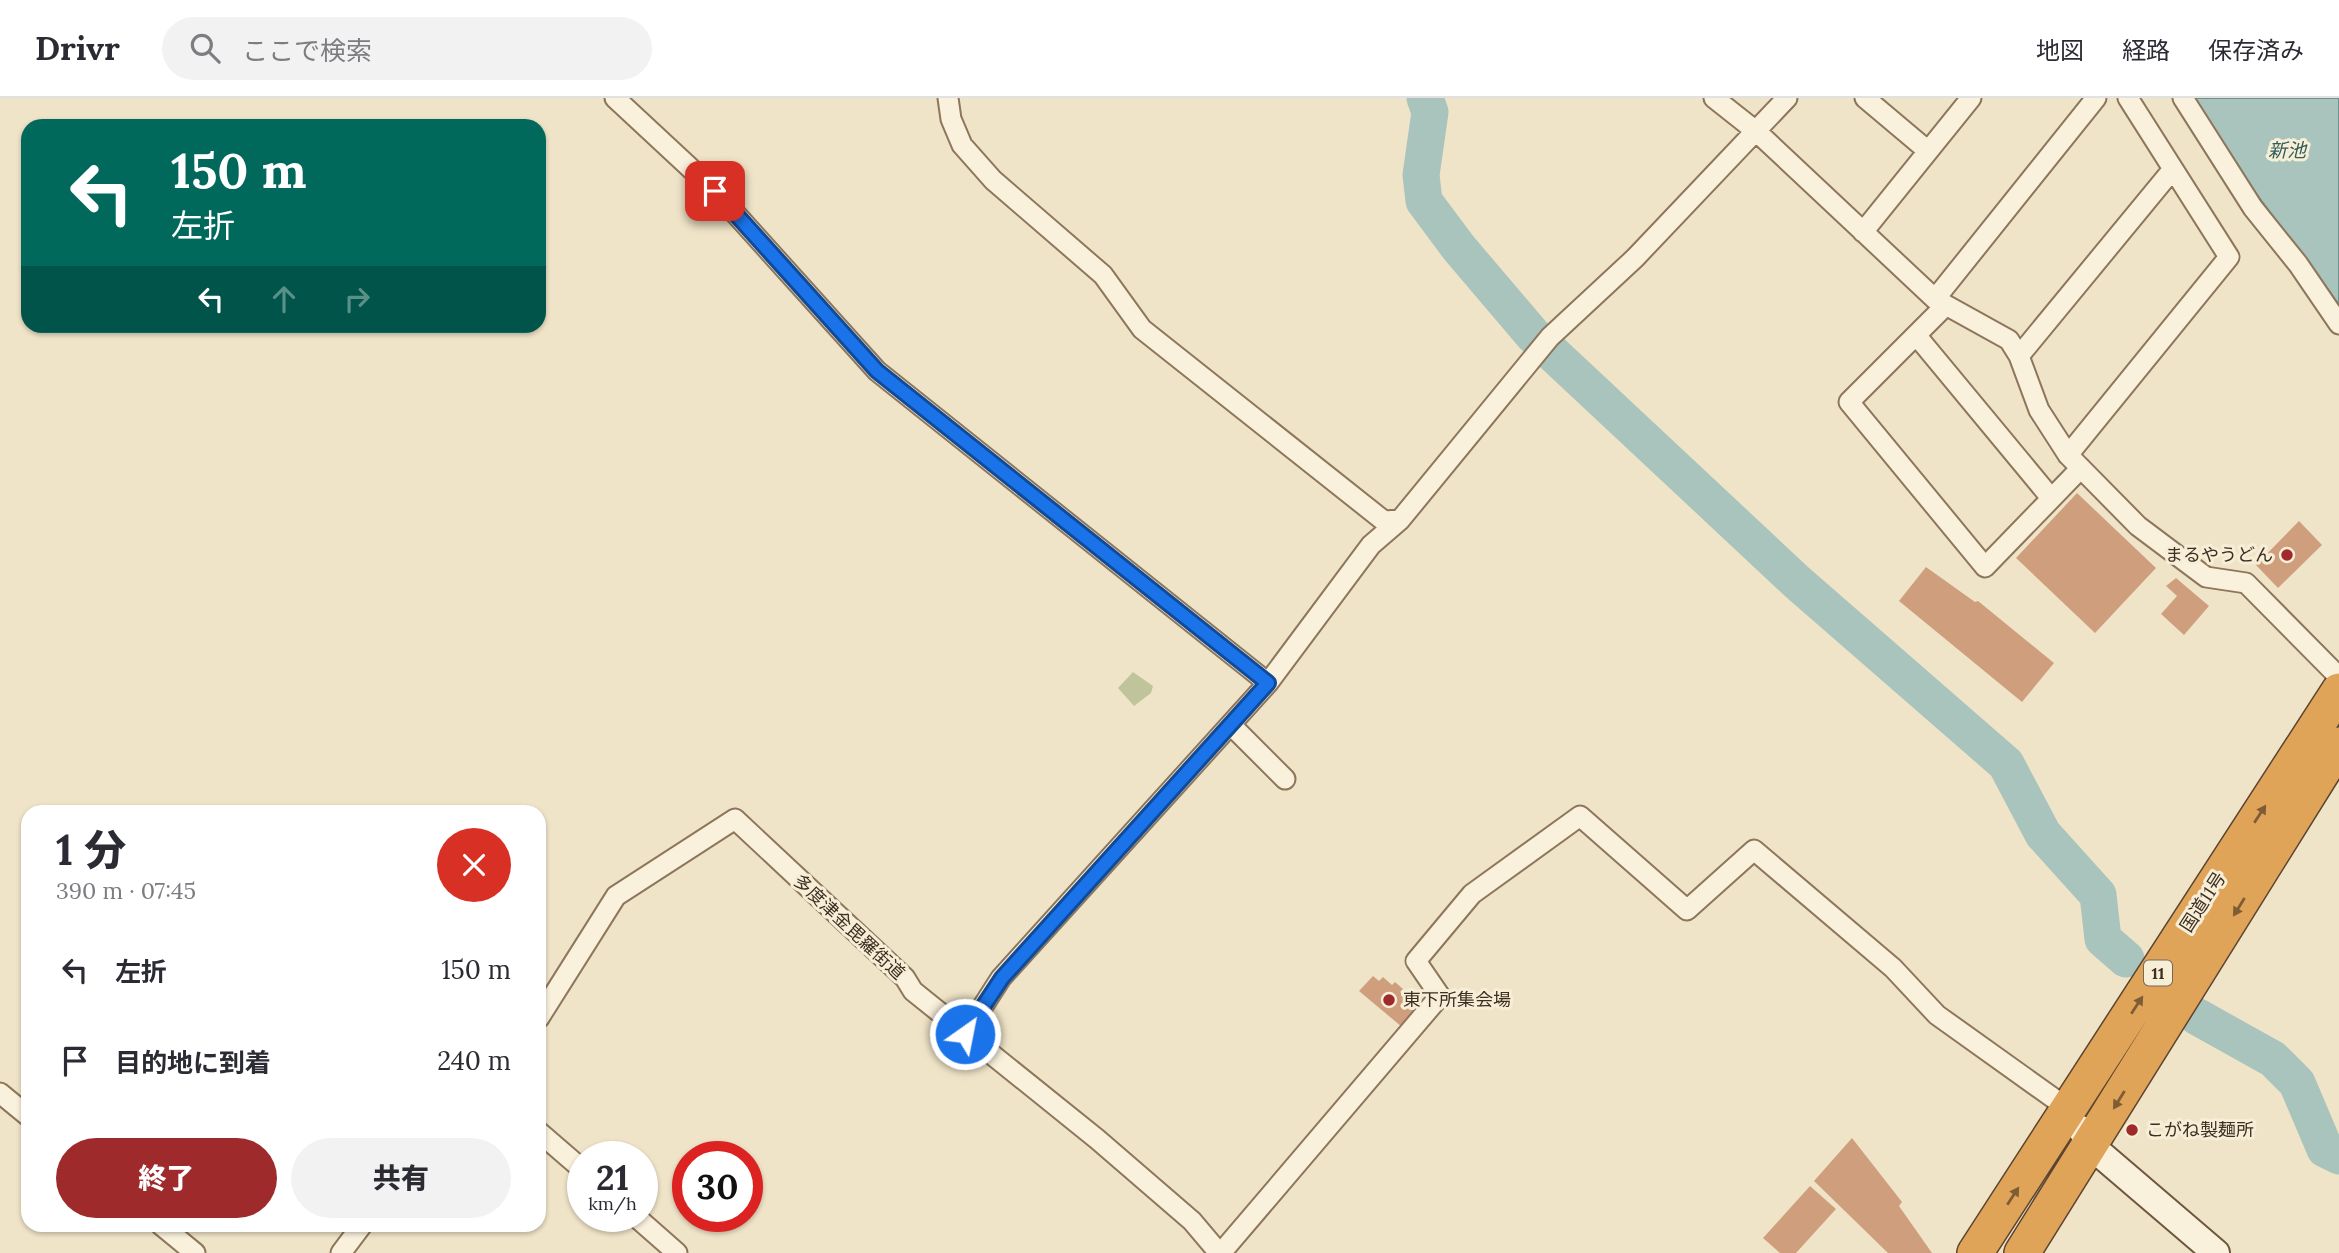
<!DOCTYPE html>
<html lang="ja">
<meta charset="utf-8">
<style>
body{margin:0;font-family:Lora,"Noto Sans JP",serif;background:#f2f2f3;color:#2b2b33;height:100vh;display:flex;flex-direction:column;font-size:26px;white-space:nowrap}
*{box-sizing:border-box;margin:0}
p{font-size:23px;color:#7c7c81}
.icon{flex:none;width:38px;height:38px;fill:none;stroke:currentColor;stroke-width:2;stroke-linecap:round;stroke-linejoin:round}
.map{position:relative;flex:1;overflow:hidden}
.panel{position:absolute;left:21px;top:707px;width:525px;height:427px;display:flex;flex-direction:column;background:#fff;border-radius:21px;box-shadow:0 2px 5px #0004}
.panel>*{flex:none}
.banner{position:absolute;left:21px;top:21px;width:525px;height:214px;border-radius:21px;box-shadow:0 2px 5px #0004;background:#00695c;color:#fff;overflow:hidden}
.speed{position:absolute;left:567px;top:1043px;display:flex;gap:14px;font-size:35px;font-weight:700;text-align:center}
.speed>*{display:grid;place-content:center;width:91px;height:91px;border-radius:50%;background:#fff;box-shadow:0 2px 5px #0004;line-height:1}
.speed small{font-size:18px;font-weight:400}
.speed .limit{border:10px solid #d22;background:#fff;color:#111}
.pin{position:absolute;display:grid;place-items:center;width:60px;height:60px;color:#fff;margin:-30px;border-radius:14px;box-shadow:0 4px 10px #0006}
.me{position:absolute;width:77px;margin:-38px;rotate:33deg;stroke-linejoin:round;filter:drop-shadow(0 0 5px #0008)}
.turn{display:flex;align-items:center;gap:24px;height:147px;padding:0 35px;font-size:32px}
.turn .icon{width:91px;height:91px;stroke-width:2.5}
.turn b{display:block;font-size:49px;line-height:60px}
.lanes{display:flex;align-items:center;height:66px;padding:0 35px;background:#0003;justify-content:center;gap:35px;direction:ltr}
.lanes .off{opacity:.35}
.round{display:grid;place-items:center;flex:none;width:74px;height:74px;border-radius:37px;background:#f2f2f3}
.head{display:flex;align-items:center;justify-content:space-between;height:119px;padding:0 35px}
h1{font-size:42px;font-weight:800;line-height:52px}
.primary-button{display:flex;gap:14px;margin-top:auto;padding:14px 35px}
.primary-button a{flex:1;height:80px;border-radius:42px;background:#9e2a2b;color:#fff;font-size:28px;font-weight:800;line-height:80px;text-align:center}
.primary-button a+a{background:#f2f2f3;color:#2b2b33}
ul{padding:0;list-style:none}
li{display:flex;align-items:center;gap:21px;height:91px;padding:0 35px}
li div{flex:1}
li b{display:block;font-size:26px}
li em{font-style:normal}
header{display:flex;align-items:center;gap:42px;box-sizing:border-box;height:98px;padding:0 35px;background:#fff;border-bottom:2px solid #e1e1e2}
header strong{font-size:33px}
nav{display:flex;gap:38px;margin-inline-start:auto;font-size:24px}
.search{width:490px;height:63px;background:#f2f2f3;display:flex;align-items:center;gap:18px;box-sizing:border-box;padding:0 24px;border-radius:38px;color:#7c7c81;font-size:26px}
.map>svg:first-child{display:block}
.cemetery{fill:#bfc49a}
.water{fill:#a9c4bc;stroke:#6f938a;stroke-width:2}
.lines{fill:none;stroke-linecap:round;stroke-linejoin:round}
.river{stroke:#a9c4bc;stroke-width:37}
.building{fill:#cf9f7d}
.street-casing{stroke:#8d765c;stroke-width:23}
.secondary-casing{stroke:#6f573f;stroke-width:30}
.highway-casing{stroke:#5b4430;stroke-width:38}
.street{stroke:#faf1dc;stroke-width:19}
.secondary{stroke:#faf1dc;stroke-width:26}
.highway{stroke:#e0a458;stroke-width:35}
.oneway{fill:#7e5d36}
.route-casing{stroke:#114b97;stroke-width:18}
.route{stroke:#1a73e8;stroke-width:12}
.poi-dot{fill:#9e2a2b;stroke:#f7eed8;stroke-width:2.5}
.labels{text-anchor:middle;stroke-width:6;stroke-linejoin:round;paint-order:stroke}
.shield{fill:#f7eed8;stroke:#756857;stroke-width:2}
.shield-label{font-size:16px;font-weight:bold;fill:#3d2e20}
.poi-label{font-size:18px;fill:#3d2e20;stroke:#f7eed8;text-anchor:start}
.street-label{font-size:18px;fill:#3d2e20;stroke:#f7eed8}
.water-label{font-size:19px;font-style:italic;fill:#2f5d5a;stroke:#f7eed8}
</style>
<header>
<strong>Drivr</strong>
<div class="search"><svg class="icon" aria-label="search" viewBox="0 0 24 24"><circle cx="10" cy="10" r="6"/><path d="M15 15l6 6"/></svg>ここで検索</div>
<nav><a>地図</a><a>経路</a><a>保存済み</a></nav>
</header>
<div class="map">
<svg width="2339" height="1155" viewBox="0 0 2339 1155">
<rect width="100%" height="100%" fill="#f0e4c8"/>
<!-- cemetery -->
<path class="cemetery" d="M 1133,574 L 1153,588 L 1151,595 L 1134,608 L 1118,590 Z"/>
<!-- water -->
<path class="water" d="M 2192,0 L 2339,0 L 2339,207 L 2219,46 Z"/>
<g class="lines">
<!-- river -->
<path class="river" d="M 1425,0 L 1430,14 L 1421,77 L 1424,103 L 1459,150 L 1533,237 L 1797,484 L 2006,666 L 2043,736 L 2098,797 L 2103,841 L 2126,861
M 2196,918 L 2273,961 L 2297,985 L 2325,1051 L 2339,1058"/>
</g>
<!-- building -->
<path class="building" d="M 2077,395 L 2156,470 L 2095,535 L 2016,460 Z
M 2299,423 L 2322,447 L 2278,490 L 2256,467 Z
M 1926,469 L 1975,504 L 1978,503 L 2054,565 L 2022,604 L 1899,503 Z
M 2176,480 L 2209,508 L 2184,537 L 2161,516 L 2177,498 L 2166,488 Z
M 1373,878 L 1379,883 L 1383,879 L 1392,887 L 1395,884 L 1403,891 L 1400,894 L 1419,910 L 1402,929 L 1359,893 Z
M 1852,1040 L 1902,1104 L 1899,1108 L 1932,1155 L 1888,1155 L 1814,1083 Z
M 1810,1088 L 1836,1111 L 1796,1155 L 1780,1155 L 1763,1140 Z"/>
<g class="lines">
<defs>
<path id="street" d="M 615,0 L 715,93 L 877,273 L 1268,585
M 948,0 L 951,21 L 962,47 L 993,82 L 1103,177 L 1142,231 L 1384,423 L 1400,422
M 1714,0 L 1757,34 L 1935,201 L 2009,242 L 2019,258 L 2039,312 L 2068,357 L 2138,428 L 2206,479 L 2246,485 L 2339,579
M 1865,0 L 1928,53
M 2183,0 L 2253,110 L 2298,166 L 2339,226
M 1863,134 L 1971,0
M 1935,201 L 2096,0
M 1946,207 L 1849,304 L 1985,469 L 2081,370
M 1916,237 L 2051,400
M 2019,258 L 2173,71
M 2068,357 L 2229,159 L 2128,0
M 1231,627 L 1285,681
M 539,920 L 616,798 L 735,721 L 905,880 L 913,893 L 1097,1041 L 1192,1123 L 1219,1155
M 965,936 L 1001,880 L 1268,585 L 1371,447 L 1400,422 L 1550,239 L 1635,160 L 1787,0
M 0,995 L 28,1018
M 539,1034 L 583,1072
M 635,1118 L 677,1155
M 161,1127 L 195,1155
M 341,1155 L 362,1127
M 1221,1155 L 1440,898 L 1416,863 L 1472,796 L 1580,718 L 1687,812 L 1754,752 L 1893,870 L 1937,917 L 2070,1012"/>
<path id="secondary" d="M 2081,1031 L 2091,1048 L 2216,1155"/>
<path id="highway" d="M 1975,1155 L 2339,593
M 2022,1155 L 2339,647"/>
</defs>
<!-- street casing -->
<use href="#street" class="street-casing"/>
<!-- secondary casing -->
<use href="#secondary" class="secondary-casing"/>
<!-- highway casing -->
<use href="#highway" class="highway-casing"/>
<!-- street -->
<use href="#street" class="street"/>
<!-- secondary -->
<use href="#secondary" class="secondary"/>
<!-- highway -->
<use href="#highway" class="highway"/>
</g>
<!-- one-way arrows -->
<defs><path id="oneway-solid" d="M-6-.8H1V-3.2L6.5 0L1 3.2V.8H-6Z" transform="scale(1.75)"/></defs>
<g class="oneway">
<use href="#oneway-solid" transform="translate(2260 716) rotate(-57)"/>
<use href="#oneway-solid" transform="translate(2239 809) rotate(122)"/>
<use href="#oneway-solid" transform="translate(2137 907) rotate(-57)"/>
<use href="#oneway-solid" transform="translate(2119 1002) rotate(122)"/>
<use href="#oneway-solid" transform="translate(2013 1098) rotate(-57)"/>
</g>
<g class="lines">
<defs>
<path id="route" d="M 715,93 L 877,273 L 1268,585 L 1002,880 L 965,936"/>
</defs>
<!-- route casing -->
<use href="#route" class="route-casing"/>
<!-- route -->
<use href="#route" class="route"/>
</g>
<!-- markers -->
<g class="poi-dot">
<circle cx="2287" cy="457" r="7"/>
<circle cx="1389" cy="902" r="7"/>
<circle cx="2132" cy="1032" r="7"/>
</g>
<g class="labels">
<!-- shield labels -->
<rect class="shield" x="2144" y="862.5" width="28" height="25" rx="5"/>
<g class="shield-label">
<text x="2158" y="881">11</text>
</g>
<!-- poi labels -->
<g class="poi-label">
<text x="2273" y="463" text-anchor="end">まるやうどん</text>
<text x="1403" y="908">東下所集会場</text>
<text x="2146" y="1038">こがね製麺所</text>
</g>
<!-- street labels -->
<g class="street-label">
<text transform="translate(2203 804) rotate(-57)" y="6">国道11号</text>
<text transform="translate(849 829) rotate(43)" y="6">多度津金毘羅街道</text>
</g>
<!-- water labels -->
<g class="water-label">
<text x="2287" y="59">新池</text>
</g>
</g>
</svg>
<div class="speed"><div>21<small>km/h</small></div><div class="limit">30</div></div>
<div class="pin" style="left:715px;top:93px;background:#d93025"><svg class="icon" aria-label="arrive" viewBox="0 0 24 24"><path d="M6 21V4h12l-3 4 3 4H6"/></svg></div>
<svg class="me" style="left:965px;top:936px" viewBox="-20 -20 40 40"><circle r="17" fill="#1a73e8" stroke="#fff" stroke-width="3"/><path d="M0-11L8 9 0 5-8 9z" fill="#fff"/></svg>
<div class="banner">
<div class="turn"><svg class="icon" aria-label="left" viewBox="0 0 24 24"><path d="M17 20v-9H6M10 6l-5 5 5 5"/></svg><div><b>150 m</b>左折</div></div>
<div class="lanes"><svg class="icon" aria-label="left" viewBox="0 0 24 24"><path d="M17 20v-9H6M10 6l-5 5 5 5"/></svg><svg class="icon off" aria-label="ahead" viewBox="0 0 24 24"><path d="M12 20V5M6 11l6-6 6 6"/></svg><svg class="icon off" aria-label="right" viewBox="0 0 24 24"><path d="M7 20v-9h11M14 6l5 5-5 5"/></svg></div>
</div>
<section class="panel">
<div class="head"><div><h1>1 分</h1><p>390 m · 07:45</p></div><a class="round" style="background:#d93025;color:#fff"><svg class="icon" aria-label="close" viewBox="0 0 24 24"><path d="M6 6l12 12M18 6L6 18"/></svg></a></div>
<ul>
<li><svg class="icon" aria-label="left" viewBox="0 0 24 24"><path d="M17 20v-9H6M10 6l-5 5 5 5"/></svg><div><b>左折</b></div><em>150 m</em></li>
<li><svg class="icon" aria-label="arrive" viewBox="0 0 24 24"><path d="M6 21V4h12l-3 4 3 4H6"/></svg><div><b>目的地に到着</b></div><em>240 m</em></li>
</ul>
<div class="primary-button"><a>終了</a><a>共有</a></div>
</section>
</div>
